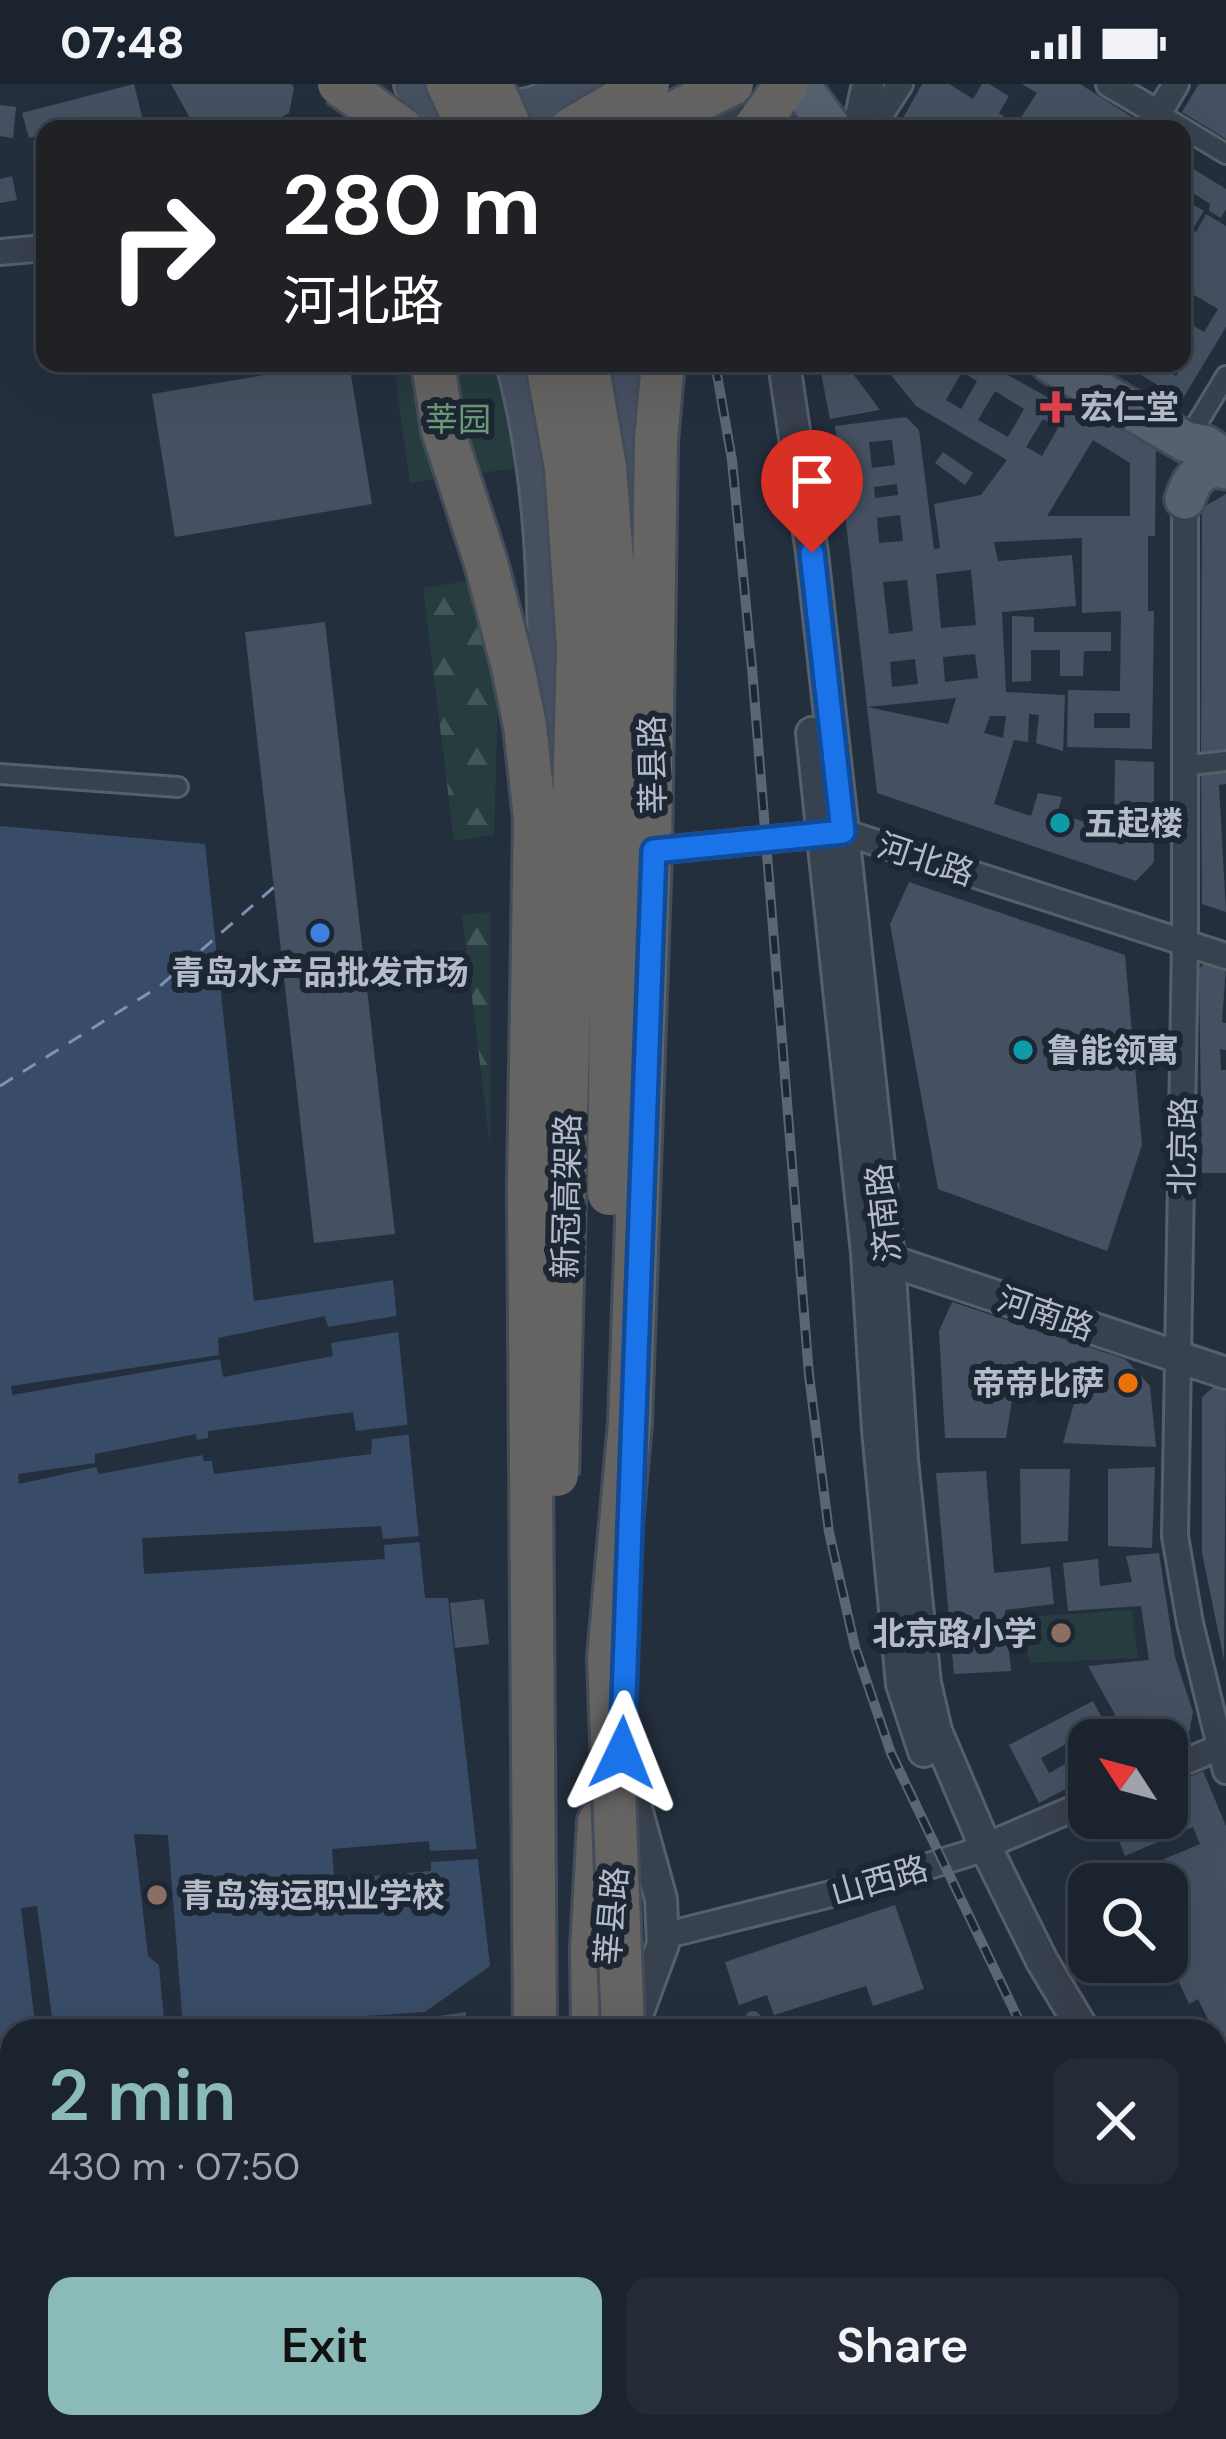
<!DOCTYPE html>
<meta charset="utf-8">
<style>
body{margin:0;font-family:"DM Sans","Noto Sans SC",sans-serif;background:#242b36;color:#f1f3f6;height:100vh;display:flex;flex-direction:column;font-size:45px;white-space:nowrap}
*{box-sizing:border-box;margin:0}
p{font-size:39px;color:#a0a4aa}
.icon{flex:none;width:66px;height:66px;fill:none;stroke:currentColor;stroke-width:2;stroke-linecap:round;stroke-linejoin:round}
.map{position:relative;flex:1;overflow:hidden}
.side{position:absolute;left:0px;top:1935px;width:1227px;height:420px;display:flex;flex-direction:column;background:#1b232e;border-radius:36px 36px 0 0;box-shadow:0 12px 48px #0002,0 0 0 3px #39404a}
.side>*{flex:none}
.top-card{position:absolute;left:36px;top:36px;width:1155px;height:252px;border-radius:24px;box-shadow:0 12px 48px #0002,0 0 0 3px #39404a;background:#202124;color:#fff;overflow:hidden}
.needle{width:78px;rotate:306deg}
.fabs{position:absolute;left:1068px;top:1635px;display:grid;gap:24px}
.fabs a{display:grid;place-items:center;width:120px;height:120px;border-radius:24px;background:#1b232e;box-shadow:0 12px 48px #0002,0 0 0 3px #39404a;font-size:60px}
.pin{position:absolute;display:grid;place-items:center;width:102px;height:102px;color:#fff;margin:-123px -51px;border-radius:50% 50% 50% 0;rotate:-45deg;box-shadow:0 0 12px #0007}
.pin .icon{rotate:45deg}
.me{position:absolute;width:132px;margin:-66px;rotate:2deg;stroke-linejoin:round;filter:drop-shadow(0 0 9px #0008)}
.turn{display:flex;align-items:center;gap:42px;height:252px;padding:0 48px;font-size:54px}
.turn .icon{width:156px;height:156px;stroke-width:2.5}
.turn b{display:block;font-size:84px;line-height:102px}
.round{display:grid;place-items:center;flex:none;width:126px;height:126px;border-radius:24px;background:#242b36}
.overview{display:flex;align-items:center;justify-content:space-between;height:204px;padding:0 48px}
h1{font-size:72px;font-weight:600;line-height:90px;color:#8bbbb9}
.action{display:flex;gap:24px;margin-top:auto;padding:24px 48px}
.action a{flex:1;height:138px;border-radius:24px;background:#8bbbb9;color:#111;font-size:48px;font-weight:600;line-height:138px;text-align:center}
.action a+a{background:#242b36;color:#f1f3f6}
.status{display:flex;justify-content:space-between;align-items:center;height:84px;padding:0 60px;background:#1b232e;direction:ltr}
.status svg{height:33px;fill:currentColor}
.map>svg:first-child{display:block}
.green{fill:#263c3f}
.forest{fill:url(#forest-firs)}
.water{fill:#394c67}
.pier{fill:#242f3e}
.lines{fill:none;stroke-linecap:round;stroke-linejoin:round}
.ferry{stroke:#7c92b1;stroke-width:3;stroke-dasharray:15 12;stroke-linecap:butt}
.building{fill:#455162;fill-rule:evenodd}
.pedestrian-casing{stroke:#565f6c;stroke-width:24}
.minor-casing{stroke:#565f6c;stroke-width:30}
.tertiary-casing{stroke:#565f6c;stroke-width:36}
.secondary-casing{stroke:#565f6c;stroke-width:42}
.primary-casing{stroke:#414a57;stroke-width:45}
.trunk-casing{stroke:#434c59;stroke-width:48}
.pedestrian{stroke:#38414e;stroke-width:18}
.minor{stroke:#38414e;stroke-width:24}
.tertiary{stroke:#38414e;stroke-width:30}
.secondary{stroke:#465061;stroke-width:36}
.primary{stroke:#56606e;stroke-width:39}
.trunk{stroke:#656462;stroke-width:42}
.rail-casing{stroke:#5a6575;stroke-width:10}
.rail{stroke:#1d2633;stroke-width:6;stroke-dasharray:18;stroke-linecap:butt}
.trunk-bridge-casing{stroke:#434c59;stroke-width:48;stroke-linecap:butt}
.trunk-bridge{stroke:#656462;stroke-width:42}
.route-casing{stroke:#114b97;stroke-width:30}
.route{stroke:#1a73e8;stroke-width:21}
.health-dot{fill:#e0444e;stroke:#1d2633;stroke-width:4.5}
.culture-dot{fill:#0f9aa8;stroke:#1d2633;stroke-width:4.5}
.shop-dot{fill:#3f7fe0;stroke:#1d2633;stroke-width:4.5}
.food-dot{fill:#e8710a;stroke:#1d2633;stroke-width:4.5}
.education-dot{fill:#8d6e63;stroke:#1d2633;stroke-width:4.5}
.labels{text-anchor:middle;stroke-width:12;stroke-linejoin:round;paint-order:stroke}
.poi-label{font-size:33px;font-weight:bold;fill:#b4bcc9;stroke:#1d2633;text-anchor:start}
.park-label{font-size:33px;fill:#6b9a76;stroke:#1d2633}
.street-label{font-size:33px;fill:#b4bcc9;stroke:#1d2633}
</style>
<div class="status"><b>07:48</b><svg viewBox="0 0 49 12"><path d="M0 12V9h3v3zM5 12V6h3v6zM10 12V3h3v9zM15 12V0h3v12zM26 1h20v11H26zM47 4h2v5h-2z"/></svg></div>
<div class="map">
<svg width="1226" height="2355" viewBox="0 0 1226 2355">
<defs>
<pattern id="forest-firs" width="22" height="20" patternUnits="userSpaceOnUse" patternTransform="scale(3)"><rect width="22" height="20" fill="#263c3f"/><path d="M5 1l3.5 6h-7zM16 11l3.5 6h-7z" fill="#435659"/></pattern>
</defs>
<rect width="100%" height="100%" fill="#242f3e"/>
<!-- green -->
<path class="green" d="M 393,279 L 502,279 L 532,382 L 410,399 Z
M 1132,1526 L 1138,1574 L 1029,1579 L 1024,1533 Z"/>
<!-- forest -->
<path class="forest" d="M 473,496 L 498,611 L 494,751 L 454,757 L 423,504 Z
M 491,828 L 490,1061 L 462,831 Z"/>
<!-- water -->
<path class="water" d="M 0,742 L 205,760 L 254,1217 L 393,1196 L 425,1514 L 448,1514 L 490,1882 L 425,1928 L 183,1944 L 168,1751 L 134,1750 L 148,1872 L 159,1881 L 165,1947 L 54,1947 L 37,1822 L 21,1824 L 36,1947 L 12,1947 L 12,1990 L 0,1991 Z"/>
<!-- pier -->
<path class="pier" d="M 402,1231 L 404,1247 L 331,1259 L 333,1272 L 223,1293 L 220,1275 L 12,1311 L 11,1302 L 219,1271 L 218,1254 L 325,1232 L 328,1243 Z
M 353,1328 L 356,1347 L 413,1340 L 414,1350 L 372,1355 L 371,1370 L 214,1390 L 212,1377 L 204,1377 L 202,1371 L 99,1390 L 96,1383 L 19,1400 L 18,1390 L 95,1379 L 95,1370 L 196,1350 L 197,1356 L 208,1354 L 208,1347 Z
M 381,1442 L 383,1455 L 421,1452 L 422,1458 L 384,1461 L 385,1475 L 144,1490 L 142,1454 Z
M 429,1757 L 430,1767 L 477,1765 L 478,1775 L 431,1778 L 431,1787 L 334,1795 L 332,1765 Z"/>
<g class="lines">
<!-- ferry -->
<path class="ferry" d="M 0,1002 L 160,902 L 274,803"/>
</g>
<!-- building -->
<path class="building" d="M 134,0 L 145,45 L 108,45 L 105,34 L 63,45 L 45,45 L 45,50 L 29,54 L 22,29 Z
M 171,0 L 292,0 L 294,4 L 289,29 L 260,45 L 196,45 Z
M 922,0 L 949,0 L 973,15 L 982,0 L 989,0 L 1009,12 L 999,29 L 1016,41 L 1037,9 L 1022,0 L 1080,0 L 1132,33 L 1125,45 L 897,45 Z
M 1199,0 L 1226,0 L 1226,55 L 1182,28 Z
M 0,21 L 16,23 L 13,54 L 0,52 Z
M 1182,78 L 1226,105 L 1226,125 L 1221,134 L 1209,127 L 1210,120 L 1182,102 Z
M 45,86 L 45,112 L 39,113 L 33,89 Z
M 12,92 L 17,116 L 0,119 L 0,95 Z
M 1182,114 L 1204,127 L 1192,146 L 1196,148 L 1206,130 L 1226,142 L 1226,243 L 1182,316 L 1128,283 L 1126,288 L 1111,279 L 1155,279 L 1176,292 L 1194,262 L 1182,255 L 1182,235 L 1204,248 L 1218,225 L 1182,204 Z
M 336,279 L 349,279 L 372,420 L 175,453 L 152,310 Z
M 819,279 L 845,279 L 880,326 L 830,335 Z
M 881,279 L 970,279 L 979,285 L 973,279 L 996,279 L 1006,290 L 1083,333 L 1089,323 L 1156,360 L 1155,452 L 1148,452 L 1148,527 L 1154,527 L 1152,665 L 1067,663 L 1068,606 L 1120,607 L 1121,527 L 1082,529 L 1082,454 L 994,458 L 998,477 L 1072,471 L 1076,522 L 1002,528 L 1006,608 L 1065,611 L 1063,667 L 1036,659 L 1039,631 L 1029,630 L 1028,658 L 1014,656 L 994,720 L 1031,732 L 1038,709 L 1062,713 L 1057,730 L 1114,746 L 1115,676 L 1154,678 L 1154,778 L 1136,797 L 877,709 L 867,623 L 948,640 L 956,614 L 867,623 L 835,342 L 906,333 L 919,346 L 934,465 L 940,464 L 934,420 L 981,411 L 1007,376 L 916,322 ZM 962,288 L 977,297 L 961,325 L 946,316 ZM 995,307 L 1024,325 L 1008,353 L 978,336 ZM 1043,335 L 1058,344 L 1042,372 L 1026,363 ZM 892,356 L 895,381 L 872,384 L 869,358 ZM 1093,356 L 1130,379 L 1130,432 L 1047,432 ZM 897,400 L 898,411 L 875,414 L 874,403 ZM 900,431 L 903,457 L 879,459 L 877,434 ZM 971,486 L 976,541 L 941,544 L 936,490 ZM 907,496 L 913,547 L 889,550 L 883,498 ZM 975,570 L 978,594 L 945,598 L 943,573 ZM 915,575 L 918,600 L 892,603 L 890,578 ZM 1094,629 L 1130,629 L 1130,644 L 1094,644 ZM 990,632 L 1006,632 L 1003,654 L 984,649 Z
M 943,368 L 973,389 L 965,401 L 935,379 Z
M 1226,410 L 1226,670 L 1201,672 L 1202,424 Z
M 1012,532 L 1034,533 L 1034,548 L 1111,548 L 1111,567 L 1084,567 L 1083,592 L 1060,592 L 1060,566 L 1031,566 L 1031,597 L 1012,598 Z
M 325,538 L 395,1150 L 314,1159 L 245,548 Z
M 1226,682 L 1226,700 L 1219,701 L 1226,828 L 1202,820 L 1201,684 Z
M 909,798 L 1125,871 L 1142,1061 L 1107,1167 L 938,1105 L 890,840 Z
M 1208,877 L 1226,883 L 1222,938 L 1226,939 L 1226,966 L 1220,965 L 1221,986 L 1226,986 L 1226,1089 L 1202,1089 L 1199,884 Z
M 952,1218 L 1125,1275 L 1150,1302 L 1156,1363 L 1063,1359 L 1076,1312 L 1016,1291 L 1006,1354 L 945,1354 L 939,1247 Z
M 1218,1299 L 1226,1302 L 1224,1576 L 1202,1469 L 1202,1313 Z
M 1155,1383 L 1152,1464 L 1108,1462 L 1108,1385 Z
M 1020,1385 L 1070,1385 L 1068,1457 L 1021,1460 Z
M 986,1387 L 994,1489 L 1050,1483 L 1054,1520 L 1005,1526 L 1011,1587 L 954,1590 L 936,1389 Z
M 1159,1469 L 1175,1573 L 1193,1628 L 1189,1649 L 1167,1658 L 1129,1656 L 1088,1582 L 1149,1576 L 1141,1522 L 1068,1527 L 1063,1479 L 1098,1475 L 1100,1502 L 1132,1498 L 1126,1472 Z
M 484,1515 L 489,1560 L 455,1564 L 450,1519 Z
M 1093,1617 L 1114,1656 L 1088,1656 L 1084,1650 L 1041,1674 L 1049,1689 L 1089,1667 L 1089,1693 L 1039,1719 L 1009,1661 Z
M 1203,1687 L 1226,1742 L 1226,1973 L 1198,1915 L 1189,1920 L 1167,1872 L 1167,1800 L 1136,1800 L 1131,1789 L 1200,1760 L 1193,1743 L 1125,1772 L 1110,1734 L 1167,1734 L 1167,1703 Z
M 895,1821 L 924,1905 L 873,1922 L 866,1902 L 774,1931 L 767,1911 L 739,1921 L 725,1878 Z
M745 1935a8 8 0 1 1 16 0a8 8 0 1 1-16 0Z
M 466,1928 L 467,1947 L 358,1947 L 358,1944 Z
M 1226,2000 L 1226,2043 L 1215,2029 L 1215,2011 Z
M 12,2041 L 12,2073 L 0,2075 L 0,2042 Z
M 12,2098 L 12,2127 L 7,2128 L 1,2104 Z
M 12,2165 L 12,2268 L 0,2270 L 0,2166 Z
M 621,2343 L 647,2346 L 650,2355 L 614,2355 Z
M 932,2343 L 988,2343 L 980,2355 L 949,2355 Z
M 1052,2343 L 1091,2343 L 1096,2355 L 1057,2355 Z"/>
<g class="lines">
<defs>
<path id="pedestrian" d="M 1158,29 L 1226,70
M 1186,358 L 1226,292
M 1184,682 L 1226,677
M 0,690 L 178,703"/>
<path id="minor" d="M 1109,0 L 1158,29
M 871,45 L 900,0
M 1149,45 L 1176,0
M 0,168 L 45,164
M 1185,405 L 1185,859 L 1175,1452 L 1190,1539 L 1226,1687
M 643,768 L 843,748 L 1226,872
M 1167,1685 L 1218,1664 L 1226,1666
M 663,1852 L 871,1800 L 967,1770 L 1089,1718
M 0,2346 L 47,2355
M 242,2355 L 244,2343"/>
<path id="tertiary" d="M 720,0 L 735,45
M 858,45 L 868,0
M 784,279 L 812,469 L 843,748 L 889,1175 L 902,1376 L 925,1599 L 936,1647 L 985,1762 L 1042,1877 L 1084,1947
M 812,649 L 867,1169 L 878,1346 L 902,1600 L 924,1667
M 873,1171 L 1226,1289
M 626,1688 L 661,1815 L 663,1860 L 631,1947
M 1215,2124 L 1226,2134"/>
<path id="secondary" d="M 413,0 L 436,45
M 434,40 L 533,22 L 587,0
M 515,279 C 551,412 548,550 545,687
M 618,279 L 632,336 L 640,411
M 745,2343 L 761,2355
M 834,2343 L 850,2355
M 449,2355 L 452,2343
M 530,2355 L 533,2343"/>
<path id="primary" d="M 799,0 L 832,45
M 1051,279 L 1186,358 L 1204,361 L 1226,375
M 1185,415 C 1192,394 1202,379 1226,385"/>
<path id="trunk" d="M 754,45 L 787,0
M 593,1947 L 592,1865 L 599,1738
M 798,2343 L 815,2355
M 871,2343 L 892,2355
M 484,2355 L 488,2343"/>
</defs>
<!-- pedestrian casing -->
<use href="#pedestrian" class="pedestrian-casing"/>
<!-- minor casing -->
<use href="#minor" class="minor-casing"/>
<!-- tertiary casing -->
<use href="#tertiary" class="tertiary-casing"/>
<!-- secondary casing -->
<use href="#secondary" class="secondary-casing"/>
<!-- primary casing -->
<use href="#primary" class="primary-casing"/>
<!-- trunk casing -->
<use href="#trunk" class="trunk-casing"/>
<!-- pedestrian -->
<use href="#pedestrian" class="pedestrian"/>
<!-- minor -->
<use href="#minor" class="minor"/>
<!-- tertiary -->
<use href="#tertiary" class="tertiary"/>
<!-- secondary -->
<use href="#secondary" class="secondary"/>
<!-- primary -->
<use href="#primary" class="primary"/>
<!-- trunk -->
<use href="#trunk" class="trunk"/>
<defs>
<path id="rail" d="M 622,0 L 638,45
M 715,279 L 732,376 L 752,584 L 809,1291 L 829,1448 L 855,1563 L 891,1669 L 1024,1947
M 1215,2260 L 1226,2274
M 1215,2318 L 1226,2334"/>
</defs>
<!-- rail casing -->
<use href="#rail" class="rail-casing"/>
<!-- rail -->
<use href="#rail" class="rail"/>
<defs>
<path id="trunk-bridge" d="M 339,0 L 402,45
M 448,0 L 469,45
M 491,0 L 511,45
M 571,45 L 648,0
M 641,45 L 732,0
M 433,279 L 443,346 L 486,479 L 513,583 L 525,642 L 535,734 L 529,1102 L 535,1947
M 547,279 L 566,383 L 578,563 L 557,1391
M 587,279 L 605,383 L 615,516 L 609,1110
M 623,1947 L 609,1574 L 630,1339 L 650,769 L 656,356 L 663,279"/>
</defs>
<!-- trunk-bridge casing -->
<use href="#trunk-bridge" class="trunk-bridge-casing"/>
<!-- trunk-bridge -->
<use href="#trunk-bridge" class="trunk-bridge"/>
</g>
<g class="lines">
<defs>
<path id="route" d="M 622,1669 L 654,767 L 843,748 L 812,469"/>
</defs>
<!-- route casing -->
<use href="#route" class="route-casing"/>
<!-- route -->
<use href="#route" class="route"/>
</g>
<!-- markers -->
<path class="health-dot" d="M1050 305h12v12h12v12h-12v12h-12v-12h-12v-12h12z"/>
<g class="culture-dot">
<circle cx="1060" cy="739" r="12"/>
<circle cx="1023" cy="966" r="12"/>
</g>
<circle class="shop-dot" cx="320" cy="849" r="12"/>
<circle class="food-dot" cx="1128" cy="1299" r="12"/>
<g class="education-dot">
<circle cx="1061" cy="1549" r="12"/>
<circle cx="157" cy="1811" r="12"/>
</g>
<g class="labels">
<!-- poi labels -->
<g class="poi-label">
<text x="1080" y="335">宏仁堂</text>
<text x="1084" y="751">五起楼</text>
<text x="320" y="900" text-anchor="middle">青岛水产品批发市场</text>
<text x="1047" y="978">鲁能领寓</text>
<text x="1104" y="1311" text-anchor="end">帝帝比萨</text>
<text x="1037" y="1561" text-anchor="end">北京路小学</text>
<text x="181" y="1823">青岛海运职业学校</text>
</g>
<!-- park labels -->
<g class="park-label">
<text x="458" y="347">莘园</text>
</g>
<!-- street labels -->
<g class="street-label">
<text transform="translate(652 681) rotate(-91)" y="12">莘县路</text>
<text transform="translate(926 775) rotate(18)" y="12">河北路</text>
<text transform="translate(1182 1062) rotate(-89)" y="12">北京路</text>
<text transform="translate(566 1112) rotate(-89)" y="12">新冠高架路</text>
<text transform="translate(883 1129) rotate(-96)" y="12">济南路</text>
<text transform="translate(1046 1229) rotate(19)" y="12">河南路</text>
<text transform="translate(879 1796) rotate(-16)" y="12">山西路</text>
<text transform="translate(611 1832) rotate(-85)" y="12">莘县路</text>
</g>
</g>
</svg>
<div class="fabs">
<a><svg class="needle" viewBox="-14 -14 28 28"><path d="M0-13l5 13h-10z" fill="#e53935"/><path d="M0 13l5-13h-10z" fill="#a0a4aa"/></svg></a>
<a><svg class="icon" aria-label="search" viewBox="0 0 24 24"><circle cx="10" cy="10" r="6"/><path d="M15 15l6 6"/></svg></a>
</div>
<div class="pin" style="left:812px;top:469px;background:#d93025"><svg class="icon" aria-label="arrive" viewBox="0 0 24 24"><path d="M6 21V4h12l-3 4 3 4H6"/></svg></div>
<svg class="me" style="left:622px;top:1669px" viewBox="-20 -20 40 40"><path d="M0-17L14 15 0 8-14 15z" fill="#1a73e8" stroke="#fff" stroke-width="4"/></svg>
<div class="top-card">
<div class="turn"><svg class="icon" aria-label="right" viewBox="0 0 24 24"><path d="M7 20v-9h11M14 6l5 5-5 5"/></svg><div><b>280 m</b>河北路</div></div>
</div>
<section class="side">
<div class="overview"><div><h1>2 min</h1><p>430 m · 07:50</p></div><a class="round"><svg class="icon" aria-label="close" viewBox="0 0 24 24"><path d="M6 6l12 12M18 6L6 18"/></svg></a></div>
<div class="action"><a>Exit</a><a>Share</a></div>
</section>
</div>
